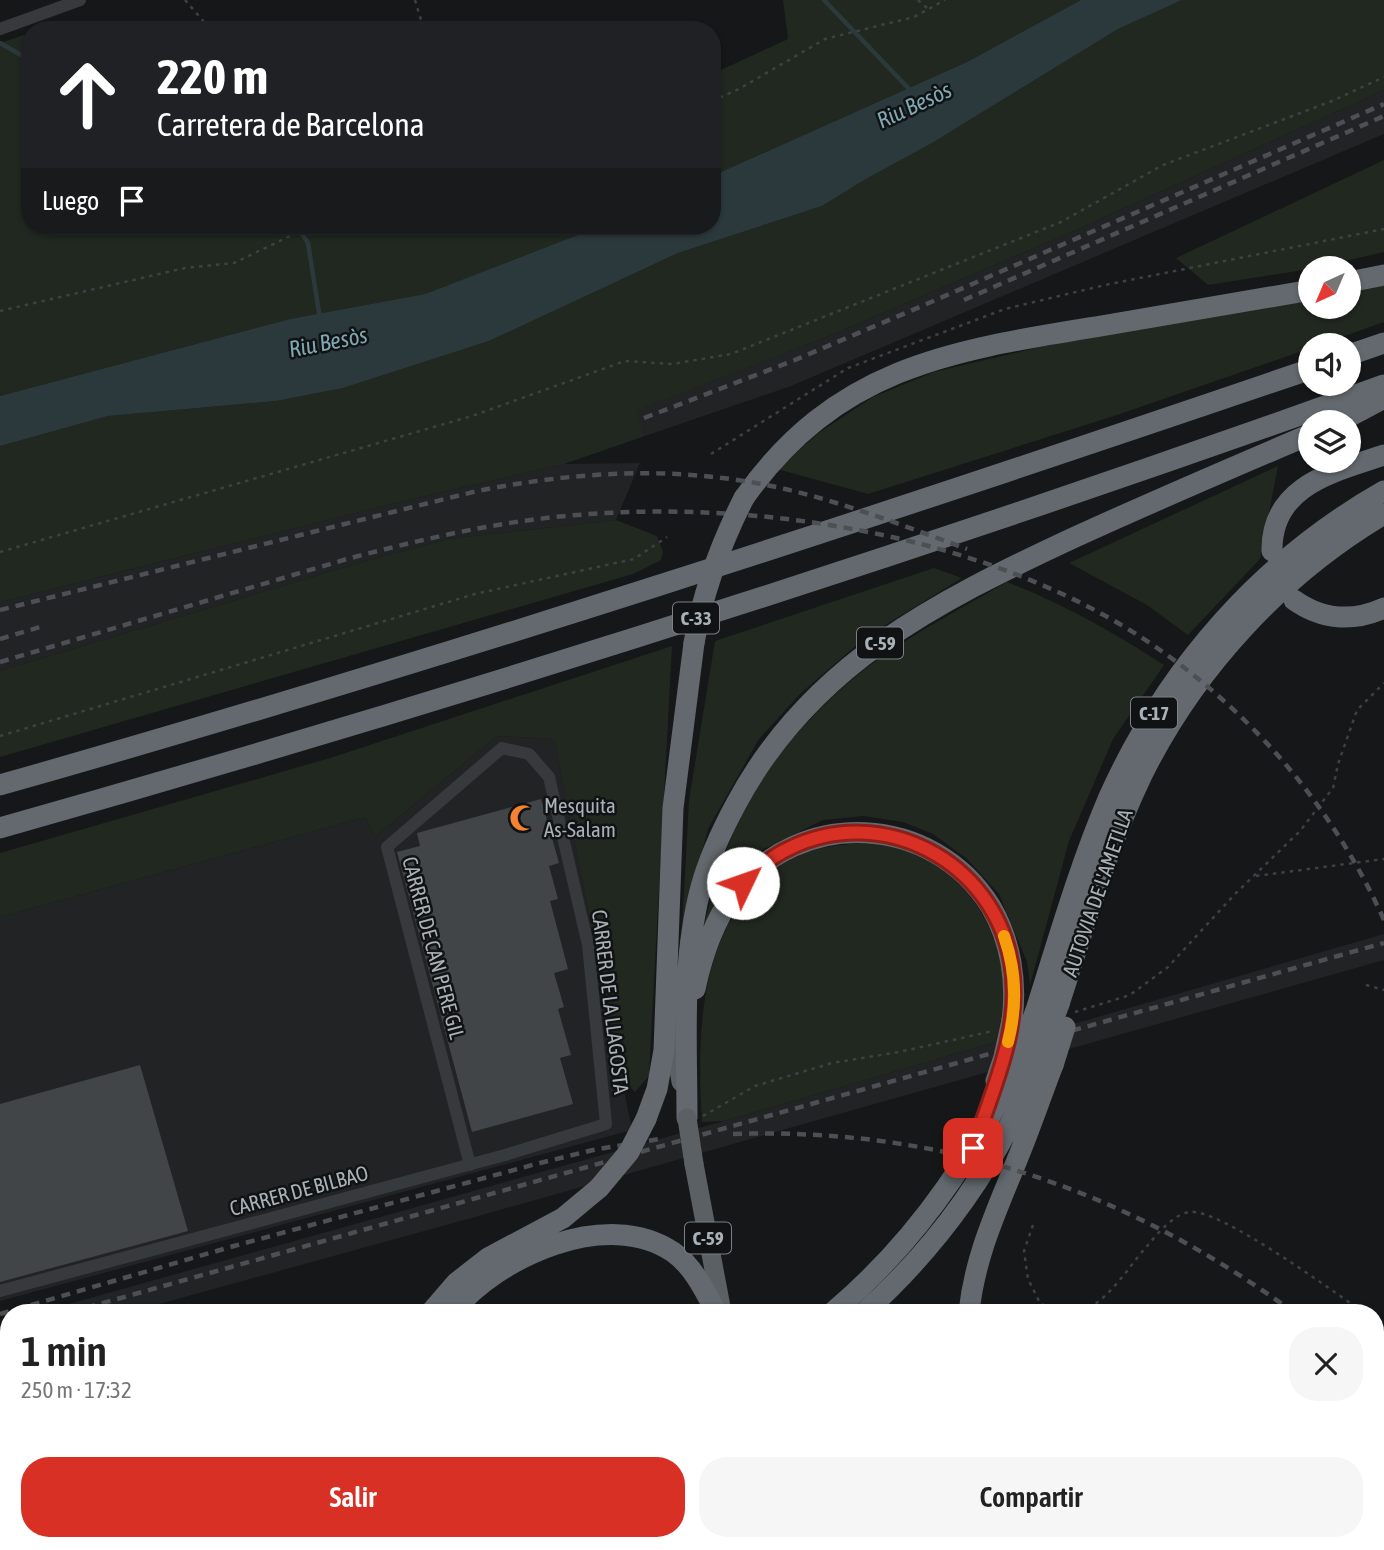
<!DOCTYPE html>
<html lang="es">
<meta charset="utf-8">
<style>
body{margin:0;font-family:"Asap Condensed",sans-serif;background:#f6f6f6;color:#222;height:100vh;display:flex;flex-direction:column;font-size:26px;white-space:nowrap}
*{box-sizing:border-box;margin:0}
p{font-size:23px;color:#767676}
.icon{flex:none;width:38px;height:38px;fill:none;stroke:currentColor;stroke-width:2;stroke-linecap:round;stroke-linejoin:round}
.map{position:relative;flex:1;overflow:hidden}
.panel{position:absolute;left:0px;top:1304px;width:1384px;height:247px;display:flex;flex-direction:column;background:#fff;border-radius:28px 28px 0 0;box-shadow:0 2px 5px #0004}
.panel>*{flex:none}
.banner{position:absolute;left:21px;top:21px;width:700px;height:214px;border-radius:28px;box-shadow:0 2px 5px #0004;background:#202124;color:#fff;overflow:hidden}
.needle{width:46px;rotate:224deg}
.tools{position:absolute;left:1298px;top:256px;display:grid;gap:14px}
.tools a{display:grid;place-items:center;width:63px;height:63px;border-radius:50%;background:#fff;box-shadow:0 2px 5px #0004;font-size:35px}
.pin{position:absolute;display:grid;place-items:center;width:60px;height:60px;color:#fff;margin:-30px;border-radius:14px;box-shadow:0 4px 10px #0006}
.me{position:absolute;width:77px;margin:-38px;rotate:48deg;stroke-linejoin:round;filter:drop-shadow(0 0 5px #0008)}
.turn{display:flex;align-items:center;gap:24px;height:147px;padding:0 21px;font-size:32px}
.turn .icon{width:91px;height:91px;stroke-width:2.5}
.turn b{display:block;font-size:49px;line-height:60px}
.then{display:flex;align-items:center;height:66px;padding:0 21px;background:#0003;gap:14px;font-size:26px}
.round{display:grid;place-items:center;flex:none;width:74px;height:74px;border-radius:28px;background:#f6f6f6}
.headline{display:flex;align-items:center;justify-content:space-between;height:119px;padding:0 21px}
h1{font-size:42px;font-weight:600;line-height:52px}
.button{display:flex;gap:14px;margin-top:auto;padding:14px 21px}
.button a{flex:1;height:80px;border-radius:28px;background:#d93025;color:#fff;font-size:28px;font-weight:600;line-height:80px;text-align:center}
.button a+a{background:#f6f6f6;color:#222}
.map>svg:first-child{display:block}
.built{fill:#222325}
.green{fill:#212820}
.water{fill:#2c393c}
.lines{fill:none;stroke-linecap:round;stroke-linejoin:round}
.stream{stroke:#2c393c;stroke-width:4.5}
.building{fill:#424548}
.path{stroke:#3d4144;stroke-width:2.5;stroke-dasharray:3.5 5;stroke-linecap:butt}
.minor{stroke:#373a3d;stroke-width:12}
.trunk{stroke:#5b6065;stroke-width:19}
.motorway{stroke:#63696e;stroke-width:21}
.rail{stroke:#4c5054;stroke-width:4.5;stroke-dasharray:9 7;stroke-linecap:butt}
.trunk-bridge{stroke:#5b6065;stroke-width:19}
.motorway-bridge{stroke:#63696e;stroke-width:21}
.route-casing{stroke:#8d1f18;stroke-width:18}
.route{stroke:#d93025;stroke-width:12}
.slow{stroke:#f59e0b;stroke-width:12}
.labels{text-anchor:middle;stroke-width:5;stroke-linejoin:round;paint-order:stroke}
.shield{fill:#111213;stroke:#7b8186;stroke-width:2}
.shield-label{font-size:19px;font-weight:bold;fill:#a8b1b8}
.poi-label{font-size:21px;fill:#a8b1b8;stroke:#111213;text-anchor:start}
.street-label{font-size:21px;fill:#a8b1b8;stroke:#111213}
.water-label{font-size:23px;font-style:italic;fill:#7fa8b3;stroke:#111213}
</style>
<div class="map">
<svg width="1384" height="1550" viewBox="0 0 1384 1550">
<rect width="100%" height="100%" fill="#161718"/>
<!-- built -->
<path class="built" d="M 1384,90 L 1384,134 L 791,386 L 645,436 L 635,411 L 834,334 L 1074,231 Z
M 640,463 L 616,520 L 448,539 L 359,563 L 0,671 L 0,602 L 387,505 L 564,464 Z
M 497,736 L 554,739 L 632,1130 L 0,1301 L 0,917 L 365,817 L 375,837 Z
M 1384,934 L 1384,960 L 468,1219 L 130,1312 L 40,1312 L 724,1121 L 996,1042 L 1077,1023 Z"/>
<!-- green -->
<path class="green" d="M 783,0 L 1081,0 L 967,62 L 712,176 L 712,74 L 788,39 Z
M 1182,0 L 1384,0 L 1384,90 L 1074,231 L 834,334 L 636,411 L 645,436 L 564,464 L 387,505 L 0,602 L 0,446 L 108,416 L 276,401 L 343,388 L 489,341 L 678,253 L 822,206 L 866,179 L 932,143 L 1118,29 Z
M 30,33 L 30,226 L 601,226 L 425,294 L 290,319 L 0,396 L 0,43 Z
M 1384,160 L 1384,252 L 1310,269 L 1208,285 L 1176,258 Z
M 1384,285 L 1384,322 L 1319,345 L 1311,345 L 1311,348 L 1117,415 L 868,494 L 777,469 L 820,432 L 873,397 L 934,372 L 1057,343 L 1311,300 L 1311,306 L 1349,306 L 1349,292 Z
M 1278,466 L 1260,559 L 1188,635 L 1147,605 L 1069,563 Z
M 616,520 L 657,536 L 663,552 L 661,560 L 633,574 L 0,757 L 0,671 L 359,563 L 448,539 Z
M 934,568 L 962,578 L 866,637 L 801,693 L 759,739 L 708,829 L 682,928 L 689,800 L 715,641 Z
M 1007,582 C 1063,604 1113,632 1164,665 L 1113,739 L 1069,841 L 1030,985 L 1027,962 L 999,894 L 967,859 L 933,834 L 903,822 L 863,816 L 823,820 L 762,850 L 732,873 L 703,928 C 716,881 729,832 755,790 C 785,742 833,691 879,659 C 919,630 964,607 1007,582 Z
M 672,646 L 649,1076 L 635,1092 L 622,1079 L 554,739 L 497,736 L 375,837 L 365,817 L 0,917 L 0,853 L 330,758 Z
M 861,843 C 871,844 883,844 893,847 C 957,862 1003,924 1004,989 C 1004,1007 1000,1024 996,1042 L 724,1121 L 702,1122 C 696,1029 699,908 793,858 C 814,847 838,845 861,843 Z
M 561,1542 L 722,1542 L 733,1550 L 542,1550 Z"/>
<!-- water -->
<path class="water" d="M 1081,0 L 1182,0 L 1118,29 L 932,143 L 866,179 L 822,206 L 678,253 L 489,341 L 343,388 L 276,401 L 108,416 L 0,446 L 0,396 L 290,319 L 425,294 L 601,226 L 712,226 L 712,176 L 967,62 Z"/>
<g class="lines">
<!-- stream -->
<path class="stream" d="M 824,0 L 910,90
M 0,43 L 30,60
M 297,226 L 308,243 L 320,319"/>
</g>
<!-- building -->
<path class="building" d="M 541,799 L 559,863 L 549,866 L 558,899 L 550,901 L 568,969 L 554,973 L 564,1007 L 558,1009 L 571,1055 L 560,1058 L 573,1104 L 472,1132 L 397,852 L 420,846 L 417,833 Z
M 140,1065 L 188,1231 L 0,1282 L 0,1104 Z"/>
<g class="lines">
<!-- path -->
<path class="path" d="M 185,0 L 205,23 L 208,30
M 415,0 L 424,30
M 918,0 L 928,9
M 712,101 L 739,89 L 825,39 L 914,17 L 945,0
M 0,311 L 185,268 L 234,263 L 311,226
M 711,454 L 848,368 L 1005,309 L 1105,285 L 1384,229
M 0,552 L 472,416 L 625,361 L 672,364 L 731,354 L 1061,222 L 1163,165 L 1332,101 L 1384,77
M 0,736 L 475,594 L 634,559 L 667,537
M 1256,876 L 1384,859
M 1366,985 L 1384,990
M 1075,1012 L 1130,995 L 1168,967 L 1235,894 L 1300,831 L 1333,788 L 1338,764 L 1357,710 L 1384,683
M 703,1116 L 755,1086 L 832,1063 L 899,1052 L 993,1031
M 1033,1225 L 1024,1251 L 1028,1279 L 1040,1303 L 1056,1312
M 1081,1312 C 1111,1299 1127,1268 1148,1245 C 1158,1233 1173,1215 1189,1212 C 1218,1207 1334,1292 1363,1312
M 1376,1322 L 1384,1329"/>
<!-- minor -->
<path class="minor" d="M 0,29 L 80,0
M 0,1291 L 505,1155 L 606,1124 L 588,945 L 549,777 L 529,754 L 502,748 L 387,847 L 470,1165"/>
<!-- trunk -->
<path class="trunk" d="M 671,1022 L 681,1082
M 694,1164 L 722,1312
M 794,1542 L 797,1550"/>
<!-- motorway -->
<path class="motorway" d="M 1349,282 L 1384,275
M 1349,355 L 1384,343
M 1339,422 L 1384,398
M 744,498 C 837,366 953,350 1101,326 C 1171,314 1241,302 1311,290
M 1272,551 C 1271,485 1334,472 1384,455
M 1294,600 C 1322,620 1353,622 1384,608
M 0,785 C 441,660 877,517 1311,369
M 0,828 C 466,696 928,549 1384,385
M 695,989 C 702,956 713,923 733,895 C 799,807 933,813 991,907 C 1011,941 1017,982 1012,1020
M 1059,1004 C 1084,927 1107,848 1142,775 C 1195,668 1281,575 1384,514
M 1035,1013 C 1058,941 1079,867 1109,797 C 1166,669 1262,560 1384,491
M 687,1118 C 687,1041 681,962 701,887 C 709,858 722,830 736,804 C 810,665 936,602 1073,538 C 1152,502 1231,468 1311,434
M 646,1119 L 657,1089 L 664,1050 L 673,808 L 694,643
M 431,1312 L 456,1283 L 488,1258 L 563,1218 L 599,1188
M 453,1312 C 497,1257 607,1207 673,1252 C 693,1266 705,1291 716,1312
M 833,1312 C 910,1247 967,1168 1011,1076
M 865,1312 C 939,1245 999,1162 1035,1069
M 969,1312 C 975,1256 996,1212 1017,1160 C 1030,1129 1041,1096 1053,1065
M 739,1542 L 748,1550
M 207,1550 L 216,1542
M 398,1550 L 414,1542
M 454,1550 L 470,1542
M 514,1550 L 534,1542
M 906,1550 L 916,1542"/>
<!-- rail -->
<path class="rail" d="M 964,300 L 1384,116
M 644,418 L 795,360 L 922,306 L 1384,104
M 0,610 L 477,491 C 564,474 650,467 737,480 C 816,491 893,522 967,549
M 0,639 L 40,627
M 0,662 L 347,559 C 423,539 499,521 577,515 C 768,499 1001,538 1160,650 C 1257,718 1335,811 1384,920
M 733,1134 C 942,1127 1125,1189 1293,1312
M 71,1312 L 1384,943
M 0,1314 L 234,1246 L 536,1164 L 593,1150 L 659,1139
M 0,1342 L 9,1340
M 1376,1386 L 1384,1394"/>
<!-- trunk-bridge -->
<path class="trunk-bridge" d="M 687,1118 L 694,1164"/>
<!-- motorway-bridge -->
<path class="motorway-bridge" d="M 694,643 C 703,592 720,545 744,498
M 1053,1065 L 1065,1027
M 1035,1069 L 1059,1004
M 1011,1076 L 1035,1013
M 996,1081 L 1004,1057 L 1012,1020
M 599,1188 L 629,1152 L 646,1119"/>
</g>
<g class="lines">
<defs>
<path id="route" d="M 743,883 C 757,869 772,856 790,848 C 883,803 993,861 1011,962 C 1023,1026 993,1089 973,1148"/>
</defs>
<!-- route casing -->
<use href="#route" class="route-casing"/>
<!-- route -->
<use href="#route" class="route"/>
<!-- slow -->
<path class="slow" d="M 1004,936 C 1016,970 1017,1007 1008,1042"/>
</g>
<!-- icons -->
<defs>
<symbol id="mosque-bare" viewBox="-9 -9 18 18"><path d="M3.5-4.9A6 6 0 1 0 3.5 4.9A5 5 0 1 1 3.5-4.9Z" fill="#f38233" stroke="#111213" stroke-width="2.5" paint-order="stroke"/></symbol>
</defs>
<g fill-rule="evenodd">
<use href="#mosque-bare" x="504" y="799" width="38" height="38"/>
</g>
<g class="labels">
<!-- shield labels -->
<g class="shield">
<rect x="673" y="602.5" width="46" height="31" rx="5"/>
<rect x="857" y="627.5" width="46" height="31" rx="5"/>
<rect x="1131" y="697.5" width="46" height="31" rx="5"/>
<rect x="685" y="1222.5" width="46" height="31" rx="5"/>
</g>
<g class="shield-label">
<text x="696" y="625">C-33</text>
<text x="880" y="650">C-59</text>
<text x="1154" y="720">C-17</text>
<text x="708" y="1245">C-59</text>
</g>
<!-- poi labels -->
<g class="poi-label">
<text x="544" y="813">Mesquita<tspan x="544" dy="24">As-Salam</tspan></text>
</g>
<!-- street labels -->
<g class="street-label">
<text transform="translate(1098 893) rotate(-71)" y="7">AUTOVIA DE L'AMETLLA</text>
<text transform="translate(433 948) rotate(75)" y="7">CARRER DE CAN PERE GIL</text>
<text transform="translate(610 1002) rotate(83)" y="7">CARRER DE LA LLAGOSTA</text>
<text transform="translate(299 1191) rotate(-15)" y="7">CARRER DE BILBAO</text>
</g>
<!-- water labels -->
<g class="water-label">
<text transform="translate(914 105) rotate(-25)" y="8">Riu Besòs</text>
<text transform="translate(328 342) rotate(-11)" y="8">Riu Besòs</text>
</g>
</g>
</svg>
<div class="tools">
<a><svg class="needle" viewBox="-14 -14 28 28"><path d="M0-13l5 13h-10z" fill="#e53935"/><path d="M0 13l5-13h-10z" fill="#767676"/></svg></a>
<a><svg class="icon" aria-label="sound" viewBox="0 0 24 24"><path d="M4 9h4l5-4v14l-5-4H4zM17 9q2 3 0 6"/></svg></a>
<a><svg class="icon" aria-label="layers" viewBox="0 0 24 24"><path d="M12 4l9 5-9 5-9-5zM3 14l9 5 9-5"/></svg></a>
</div>
<div class="pin" style="left:973px;top:1148px;background:#d93025"><svg class="icon" aria-label="arrive" viewBox="0 0 24 24"><path d="M6 21V4h12l-3 4 3 4H6"/></svg></div>
<svg class="me" style="left:743px;top:883px" viewBox="-20 -20 40 40"><circle r="19" fill="#fff"/><path d="M0-13L10 11 0 6-10 11z" fill="#d93025"/></svg>
<div class="banner">
<div class="turn"><svg class="icon" aria-label="ahead" viewBox="0 0 24 24"><path d="M12 20V5M6 11l6-6 6 6"/></svg><div><b>220 m</b>Carretera de Barcelona</div></div>
<div class="then">Luego<svg class="icon" aria-label="arrive" viewBox="0 0 24 24"><path d="M6 21V4h12l-3 4 3 4H6"/></svg></div>
</div>
<section class="panel">
<div class="headline"><div><h1>1 min</h1><p>250 m · 17:32</p></div><a class="round"><svg class="icon" aria-label="close" viewBox="0 0 24 24"><path d="M6 6l12 12M18 6L6 18"/></svg></a></div>
<div class="button"><a>Salir</a><a>Compartir</a></div>
</section>
</div>
